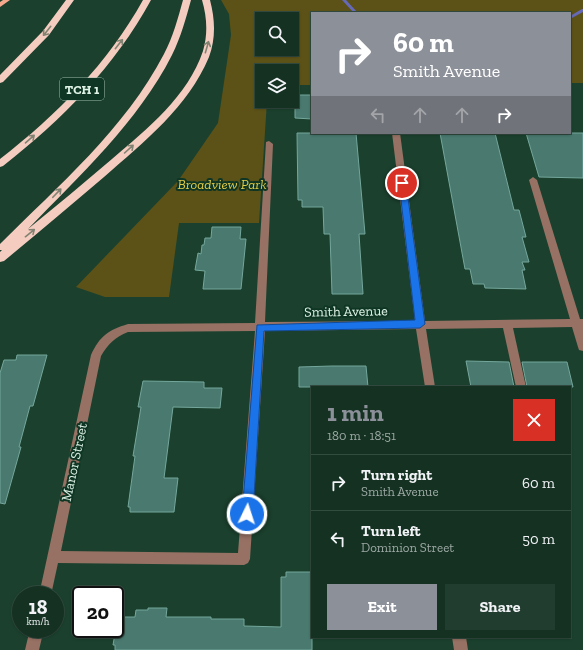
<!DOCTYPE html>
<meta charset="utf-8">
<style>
body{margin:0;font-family:"Zilla Slab",serif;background:#213d2f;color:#f1f3f6;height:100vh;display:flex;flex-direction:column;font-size:15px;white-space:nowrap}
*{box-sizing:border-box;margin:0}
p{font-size:13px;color:#9da9a5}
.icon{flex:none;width:22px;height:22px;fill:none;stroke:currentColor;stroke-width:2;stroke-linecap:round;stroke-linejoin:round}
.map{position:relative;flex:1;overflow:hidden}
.side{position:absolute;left:311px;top:386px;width:260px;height:252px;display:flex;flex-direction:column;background:#143122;border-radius:0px;box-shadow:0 1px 3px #0004,0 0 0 1px #334c40}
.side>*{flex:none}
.banner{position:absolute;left:311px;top:12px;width:260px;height:122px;border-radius:0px;box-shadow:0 1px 3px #0004,0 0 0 1px #334c40;background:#8c9099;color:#fff;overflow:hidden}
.tools{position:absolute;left:255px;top:12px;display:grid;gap:8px}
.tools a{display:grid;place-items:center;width:44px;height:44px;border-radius:0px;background:#143122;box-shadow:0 1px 3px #0004,0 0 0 1px #334c40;font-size:20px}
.speed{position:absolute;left:12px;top:586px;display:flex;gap:8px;font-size:20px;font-weight:700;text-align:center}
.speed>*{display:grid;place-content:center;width:52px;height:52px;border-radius:50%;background:#143122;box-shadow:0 1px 3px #0004,0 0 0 1px #334c40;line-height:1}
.speed small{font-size:10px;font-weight:400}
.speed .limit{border:2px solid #111;border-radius:6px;background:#fff;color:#111}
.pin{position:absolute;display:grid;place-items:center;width:34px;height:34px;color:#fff;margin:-17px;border:2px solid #fff;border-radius:50%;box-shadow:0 1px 4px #0007}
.me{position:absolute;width:44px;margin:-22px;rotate:4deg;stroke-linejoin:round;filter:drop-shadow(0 0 3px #0008)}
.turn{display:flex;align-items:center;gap:14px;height:84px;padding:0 16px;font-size:18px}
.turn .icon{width:52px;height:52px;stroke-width:2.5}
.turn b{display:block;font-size:28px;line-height:34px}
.lanes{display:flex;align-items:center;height:38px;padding:0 16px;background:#0003;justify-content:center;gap:20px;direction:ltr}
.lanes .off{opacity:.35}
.round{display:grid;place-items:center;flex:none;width:42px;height:42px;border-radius:0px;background:#213d2f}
.headline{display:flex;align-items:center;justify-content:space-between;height:68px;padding:0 16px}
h1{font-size:24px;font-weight:700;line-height:30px;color:#8c9099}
.cta{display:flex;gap:8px;margin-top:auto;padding:8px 16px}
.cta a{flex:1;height:46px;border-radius:0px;background:#8c9099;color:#fff;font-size:16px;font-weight:700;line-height:46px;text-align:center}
.cta a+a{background:#213d2f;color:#f1f3f6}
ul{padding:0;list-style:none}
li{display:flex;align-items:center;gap:12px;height:56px;padding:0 16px;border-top:1px solid #334c40}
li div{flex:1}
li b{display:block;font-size:15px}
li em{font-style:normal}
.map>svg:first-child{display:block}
.green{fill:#5c5217;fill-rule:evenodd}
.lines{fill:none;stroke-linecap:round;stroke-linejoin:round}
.stream{fill:#6669b7;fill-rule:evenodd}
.building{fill:#49796f;stroke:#75a79c}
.minor{fill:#977163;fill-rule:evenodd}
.major{fill:#f6a78c;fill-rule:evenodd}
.highway{fill:#f4cdc0;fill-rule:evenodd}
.oneway{stroke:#828272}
.route{fill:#1a73e8;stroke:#114b97}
.labels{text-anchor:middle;stroke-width:4;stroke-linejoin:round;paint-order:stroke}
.shield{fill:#0f3624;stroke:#9fbaab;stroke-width:1}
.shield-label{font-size:13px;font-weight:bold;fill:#ddf2e5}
.park-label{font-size:14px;font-style:italic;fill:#e1cb47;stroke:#0f3624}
.street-label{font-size:14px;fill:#ddf2e5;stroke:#0f3624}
</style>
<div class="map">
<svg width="583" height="650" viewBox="0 0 583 650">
<rect width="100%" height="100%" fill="#1b412e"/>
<!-- green -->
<path class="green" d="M 221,0 L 583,0 L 583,83 L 570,83 L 570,13 L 312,13 L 312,85 L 292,85 L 292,71 L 262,71 L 262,101 L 267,101 L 259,223 L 179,223 L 169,297 L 105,297 L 76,287 L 178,181 L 218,123 L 231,35 L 229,14 ZM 262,19 L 292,19 L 292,49 L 262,49 Z"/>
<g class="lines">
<!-- stream -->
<path class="stream" d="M 342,0 L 346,0 L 358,13 L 354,13 Z
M 582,9 L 583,9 L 583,12 L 570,19 L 570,16 Z"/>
</g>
<!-- building -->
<path class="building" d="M 295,95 L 312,95 L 312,119 L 295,118 Z
M 297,133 L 356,133 L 365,234 L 359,234 L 363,294 L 332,294 L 330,234 L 324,234 L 323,207 L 302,207 L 302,200 L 298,200 Z
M 440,133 L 495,133 L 514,210 L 519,210 L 526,237 L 522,237 L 529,262 L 522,262 L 525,270 L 522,270 L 526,289 L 485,288 L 484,284 L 473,284 L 470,269 L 465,269 Z
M 526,133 L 583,133 L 583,178 L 539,177 Z
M 212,227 L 241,227 L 240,239 L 246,239 L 241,289 L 203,289 L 205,271 L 195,270 L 198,253 L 201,254 L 202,245 L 204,245 L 205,238 L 211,238 Z
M 17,355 L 47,355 L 33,406 L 30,406 L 19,447 L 21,447 L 5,504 L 0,503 L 0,373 L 4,360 L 16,360 Z
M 466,361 L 509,362 L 514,387 L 471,387 Z
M 522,362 L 567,362 L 573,387 L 527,387 Z
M 332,366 L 366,366 L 368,387 L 299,387 L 299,367 Z
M 143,381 L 204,382 L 204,388 L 222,388 L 220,408 L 173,407 L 164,478 L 178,478 L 174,512 L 130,512 L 130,507 L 128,507 L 135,456 L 133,456 L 141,407 L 138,407 Z
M 286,572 L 312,572 L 312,650 L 115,650 L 115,645 L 113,645 L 117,622 L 121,622 L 122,617 L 135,617 L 136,610 L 148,610 L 148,608 L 167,608 L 166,617 L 211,617 L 211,619 L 244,619 L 244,626 L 281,627 L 281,577 L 286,577 Z"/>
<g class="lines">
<!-- minor -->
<path class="minor" d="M 392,133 L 400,133 L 425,321 L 570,319 L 529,180 L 533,177 L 537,180 L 580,319 L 583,319 L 583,351 L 579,350 L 578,347 L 572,327 L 513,328 L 526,387 L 516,387 L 503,328 L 426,329 L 435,387 L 425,387 L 416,329 L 265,331 L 250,559 L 248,563 L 244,565 L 58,563 L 51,595 L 39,595 L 91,355 C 100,336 108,330 128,324 L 255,323 L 266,142 L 269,141 L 273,144 L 265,322 L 415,321 ZM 255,331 L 238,553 L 61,551 L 101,356 C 108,344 115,337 128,332 Z
M 30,629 L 44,629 L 39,650 L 25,650 Z
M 452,637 L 466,637 L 468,650 L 454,650 Z"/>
<!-- major -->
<path class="major" d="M 3,0 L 10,0 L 0,7 L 0,2 Z"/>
<!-- highway -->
<path class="highway" d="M 66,0 L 74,0 L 49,35 L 3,82 L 0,83 L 0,75 L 43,31 Z
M 143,0 L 151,0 C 115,66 62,120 3,166 L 0,167 L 0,159 C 57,115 108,63 143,0 Z
M 183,0 L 191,0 C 186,18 181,37 172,55 C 138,122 80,175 28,229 C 56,206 84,183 112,159 C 147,129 188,96 203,51 C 208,34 207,17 202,0 L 210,0 C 215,19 216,38 209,57 C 188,107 144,142 104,177 C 71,205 38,233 4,261 L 0,262 L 0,252 L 2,250 L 0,250 L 0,244 C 58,186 125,129 164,54 C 173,37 178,18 183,0 Z"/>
</g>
<!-- one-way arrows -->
<defs><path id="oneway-shaft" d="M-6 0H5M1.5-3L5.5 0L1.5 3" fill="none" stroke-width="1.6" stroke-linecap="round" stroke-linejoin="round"/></defs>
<g class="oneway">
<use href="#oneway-shaft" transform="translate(47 31) rotate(129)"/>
<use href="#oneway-shaft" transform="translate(119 44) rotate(-52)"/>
<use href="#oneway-shaft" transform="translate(207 47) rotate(-74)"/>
<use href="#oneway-shaft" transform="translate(30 139) rotate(-41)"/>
<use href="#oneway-shaft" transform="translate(129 149) rotate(-42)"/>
<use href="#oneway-shaft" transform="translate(57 193) rotate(-46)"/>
<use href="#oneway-shaft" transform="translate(30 233) rotate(-39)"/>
</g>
<!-- route -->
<path class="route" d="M 402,180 L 406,183 L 425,324 L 420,328 L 264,331 L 253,514 L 251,518 L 247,519 L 244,518 L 242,514 L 257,325 L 415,320 L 399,183 Z"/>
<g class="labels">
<!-- shield labels -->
<rect class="shield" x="60" y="78" width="44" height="22" rx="3"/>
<g class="shield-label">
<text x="82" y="94">TCH 1</text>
</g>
<!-- park labels -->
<g class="park-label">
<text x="222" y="189">Broadview Park</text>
</g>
<!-- street labels -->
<g class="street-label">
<text transform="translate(346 311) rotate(-1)" y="5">Smith Avenue</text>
<text transform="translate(74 462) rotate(-78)" y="5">Manor Street</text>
</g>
</g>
</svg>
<div class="tools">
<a><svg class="icon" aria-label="search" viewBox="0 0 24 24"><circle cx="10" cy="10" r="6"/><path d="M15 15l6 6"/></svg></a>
<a><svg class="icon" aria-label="layers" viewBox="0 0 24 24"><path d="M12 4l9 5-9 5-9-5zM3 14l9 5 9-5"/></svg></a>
</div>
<div class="speed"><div>18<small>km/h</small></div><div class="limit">20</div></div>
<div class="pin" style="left:402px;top:183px;background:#d93025"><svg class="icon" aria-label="arrive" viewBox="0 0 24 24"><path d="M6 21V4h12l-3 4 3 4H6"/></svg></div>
<svg class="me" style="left:247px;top:514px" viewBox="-20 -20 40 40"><circle r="17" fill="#1a73e8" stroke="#fff" stroke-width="3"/><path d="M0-11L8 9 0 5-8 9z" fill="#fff"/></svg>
<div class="banner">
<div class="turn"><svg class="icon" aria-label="right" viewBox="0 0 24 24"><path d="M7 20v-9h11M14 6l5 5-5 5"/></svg><div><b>60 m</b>Smith Avenue</div></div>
<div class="lanes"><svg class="icon off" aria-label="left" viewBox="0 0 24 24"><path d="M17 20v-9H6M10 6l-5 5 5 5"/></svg><svg class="icon off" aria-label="ahead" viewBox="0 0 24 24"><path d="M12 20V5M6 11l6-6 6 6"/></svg><svg class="icon off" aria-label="ahead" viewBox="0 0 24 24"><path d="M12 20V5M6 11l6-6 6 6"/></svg><svg class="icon" aria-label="right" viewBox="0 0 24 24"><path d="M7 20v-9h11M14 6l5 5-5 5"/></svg></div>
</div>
<section class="side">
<div class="headline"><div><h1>1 min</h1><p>180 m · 18:51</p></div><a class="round" style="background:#d93025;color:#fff"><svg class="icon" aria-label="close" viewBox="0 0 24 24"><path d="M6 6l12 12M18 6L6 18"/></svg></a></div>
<ul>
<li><svg class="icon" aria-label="right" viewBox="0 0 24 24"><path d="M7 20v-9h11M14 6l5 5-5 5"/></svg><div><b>Turn right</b><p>Smith Avenue</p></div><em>60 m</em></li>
<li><svg class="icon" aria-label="left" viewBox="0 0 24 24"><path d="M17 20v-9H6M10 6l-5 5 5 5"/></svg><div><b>Turn left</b><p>Dominion Street</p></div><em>50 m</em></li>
</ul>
<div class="cta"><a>Exit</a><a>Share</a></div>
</section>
</div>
